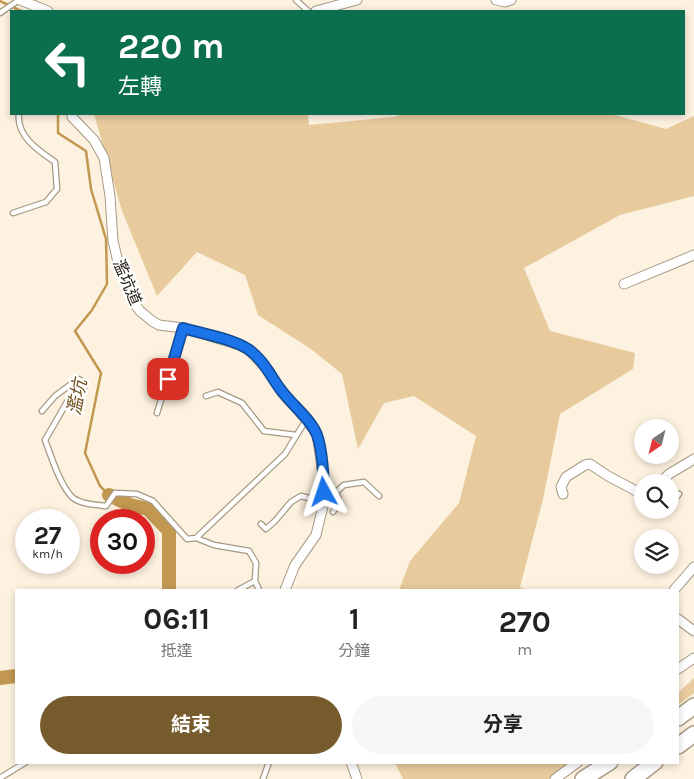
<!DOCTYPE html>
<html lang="zh-TW">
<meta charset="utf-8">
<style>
body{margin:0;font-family:Karla,"Noto Sans TC",sans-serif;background:#f6f6f6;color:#222;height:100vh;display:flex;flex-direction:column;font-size:19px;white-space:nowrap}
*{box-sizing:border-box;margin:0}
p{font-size:16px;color:#767676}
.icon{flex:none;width:28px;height:28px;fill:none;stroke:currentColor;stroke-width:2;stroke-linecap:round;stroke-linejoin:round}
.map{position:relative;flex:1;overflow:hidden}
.side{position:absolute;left:15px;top:589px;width:664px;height:175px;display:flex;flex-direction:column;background:#fff;border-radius:0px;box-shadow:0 2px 8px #0003}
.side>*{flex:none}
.guide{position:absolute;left:10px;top:10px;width:675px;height:105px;border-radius:0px;box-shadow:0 2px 8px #0003;background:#0b6e4f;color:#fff;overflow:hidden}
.needle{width:32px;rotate:215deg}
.controls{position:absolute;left:634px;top:419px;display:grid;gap:10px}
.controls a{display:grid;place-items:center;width:45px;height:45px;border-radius:50%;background:#fff;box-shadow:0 2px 8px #0003;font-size:25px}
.speed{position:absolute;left:15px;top:509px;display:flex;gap:10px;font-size:25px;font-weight:700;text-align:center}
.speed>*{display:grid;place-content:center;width:65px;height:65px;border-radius:50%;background:#fff;box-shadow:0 2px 8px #0003;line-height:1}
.speed small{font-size:12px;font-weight:400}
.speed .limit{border:8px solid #d22;background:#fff;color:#111}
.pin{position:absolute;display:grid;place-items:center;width:42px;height:42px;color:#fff;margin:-21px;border-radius:10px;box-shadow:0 2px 8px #0006}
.me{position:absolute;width:55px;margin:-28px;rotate:355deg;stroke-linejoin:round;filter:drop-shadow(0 0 4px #0008)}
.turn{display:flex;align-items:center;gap:18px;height:105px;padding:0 25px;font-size:22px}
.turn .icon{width:65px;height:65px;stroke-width:2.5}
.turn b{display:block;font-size:35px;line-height:42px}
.eta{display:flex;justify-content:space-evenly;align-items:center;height:85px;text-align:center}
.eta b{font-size:30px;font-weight:700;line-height:35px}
.button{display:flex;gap:10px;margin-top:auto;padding:10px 25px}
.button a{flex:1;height:58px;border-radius:30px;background:#765b2d;color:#fff;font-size:20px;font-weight:700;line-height:58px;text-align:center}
.button a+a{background:#f6f6f6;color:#222}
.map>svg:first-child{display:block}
.green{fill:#e7cb9d}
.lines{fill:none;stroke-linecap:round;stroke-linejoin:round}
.stream{stroke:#c29851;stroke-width:2.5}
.river{stroke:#c29851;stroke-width:14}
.service-casing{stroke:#a79984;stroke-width:7}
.minor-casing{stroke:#a79984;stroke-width:11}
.motorway-casing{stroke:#a79984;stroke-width:18}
.service{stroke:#fff;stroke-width:4.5}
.minor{stroke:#fff;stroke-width:9}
.motorway{stroke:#fff;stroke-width:15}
.route-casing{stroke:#114b97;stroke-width:12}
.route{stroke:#1a73e8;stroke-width:9}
.labels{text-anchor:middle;stroke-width:5;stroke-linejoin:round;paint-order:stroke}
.street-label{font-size:16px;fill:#201b12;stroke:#fff}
.water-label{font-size:18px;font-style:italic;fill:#6f511c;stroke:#fff}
</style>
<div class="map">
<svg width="694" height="779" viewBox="0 0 694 779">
<rect width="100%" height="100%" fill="#fdf1df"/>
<!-- green -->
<path class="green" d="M 94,114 L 308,114 L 309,125 L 394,117 L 402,114 L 611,114 L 666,129 L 694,116 L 694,196 L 620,215 L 524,268 L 550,331 L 635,353 L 633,369 L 560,414 L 543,499 L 520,587 L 527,590 L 399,590 L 410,561 L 459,503 L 476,436 L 414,396 L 384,403 L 358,449 L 342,374 L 311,349 L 258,315 L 245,275 L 197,252 L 157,296 L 122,211 Z
M 694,678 L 694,693 L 678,705 L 678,693 Z
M 395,763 L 570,763 L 550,779 L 403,779 Z"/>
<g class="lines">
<!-- stream -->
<path class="stream" d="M 0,1 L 21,11
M 58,114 L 58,133 L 86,151 L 91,189 L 106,239 L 107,284 L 92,310 L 75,331 L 101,373 L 85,453 L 100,486 L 109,495"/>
<!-- river -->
<path class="river" d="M 109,495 L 130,505 L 148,509 L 169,531 L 169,590
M 0,678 L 16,676"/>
<defs>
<path id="service" d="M 296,0 L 308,11
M 0,13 L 19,0
M 13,213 L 46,202 L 57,189 L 55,162 C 39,151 16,136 19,114
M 206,396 L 218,392 L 242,403 L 264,431 L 296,435
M 42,411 L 55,396 L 78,379 L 84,382 L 84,388 L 67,402 L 45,440 C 51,456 60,485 72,497 C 79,504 96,505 106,506 L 115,493 L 137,494 L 153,501 L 187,539 L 196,538 L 214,545 L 249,551 L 256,563 L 255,581 L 259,590
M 157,413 L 183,328
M 670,499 L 673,502 L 679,494
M 333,512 C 338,504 341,502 336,492 L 344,485 L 364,482 L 379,496
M 261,524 L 266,529 L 275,521 L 291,502 L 301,496 L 324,502
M 196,538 L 285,454 L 306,420
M 238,590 L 255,581
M 0,778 L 26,762
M 263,779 L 269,762"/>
<path id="minor" d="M 20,0 L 48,11
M 496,0 L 505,2 L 511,0
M 316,11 L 357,0
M 72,114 L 72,117 L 94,140 L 104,158 L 110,196 L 113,241 L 118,262 L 134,303 L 140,311 L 152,321 L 159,325 L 183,328 L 240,345 L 250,351 L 269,371 L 281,391 L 306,419 L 317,434 L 324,481 L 324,502 L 316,535 L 295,565 L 285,590
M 624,284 L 694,255
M 661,482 L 669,474 L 694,459
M 563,494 L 561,487 L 566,477 L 585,465 L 590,464 L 608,476 L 642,494
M 674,590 L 694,567
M 678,619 L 694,631
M 678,669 L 694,658
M 351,762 L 357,779
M 555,779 L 578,762"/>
<path id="motorway" d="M 678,718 L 694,706
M 678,746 L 694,734
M 583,779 L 610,762
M 633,779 L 655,762"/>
</defs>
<!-- service casing -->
<use href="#service" class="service-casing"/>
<!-- minor casing -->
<use href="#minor" class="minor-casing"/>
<!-- motorway casing -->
<use href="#motorway" class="motorway-casing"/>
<!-- service -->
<use href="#service" class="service"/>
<!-- minor -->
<use href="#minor" class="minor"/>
<!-- motorway -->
<use href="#motorway" class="motorway"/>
</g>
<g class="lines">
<defs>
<path id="route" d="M 168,379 L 183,328 C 203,334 230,338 248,349 C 263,359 271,377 281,390 C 291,404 311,419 317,435 C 322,448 324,477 324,492"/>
</defs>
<!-- route casing -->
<use href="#route" class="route-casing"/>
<!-- route -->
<use href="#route" class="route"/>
</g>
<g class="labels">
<!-- street labels -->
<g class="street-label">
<text transform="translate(128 282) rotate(67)" y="6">濫坑道</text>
</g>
<!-- water labels -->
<g class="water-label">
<text transform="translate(77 397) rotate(-79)" y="6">濫坑</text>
</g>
</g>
</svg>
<div class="controls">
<a><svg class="needle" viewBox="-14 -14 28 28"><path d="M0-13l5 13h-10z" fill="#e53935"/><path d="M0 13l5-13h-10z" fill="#767676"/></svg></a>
<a><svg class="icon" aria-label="search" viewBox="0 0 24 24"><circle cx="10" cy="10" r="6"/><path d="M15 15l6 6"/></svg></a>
<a><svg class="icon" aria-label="layers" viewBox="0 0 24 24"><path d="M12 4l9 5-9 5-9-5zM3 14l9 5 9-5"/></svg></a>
</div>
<div class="speed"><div>27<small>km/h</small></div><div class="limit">30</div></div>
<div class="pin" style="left:168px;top:379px;background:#d93025"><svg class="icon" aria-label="arrive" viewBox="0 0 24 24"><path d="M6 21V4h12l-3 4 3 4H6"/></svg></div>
<svg class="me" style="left:324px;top:492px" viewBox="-20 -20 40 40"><path d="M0-17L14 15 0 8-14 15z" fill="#1a73e8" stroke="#fff" stroke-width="4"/></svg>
<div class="guide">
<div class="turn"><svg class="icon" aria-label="left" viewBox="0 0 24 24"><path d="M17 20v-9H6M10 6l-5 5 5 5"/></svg><div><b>220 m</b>左轉</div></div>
</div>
<section class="side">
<div class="eta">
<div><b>06:11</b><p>抵達</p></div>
<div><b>1</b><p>分鐘</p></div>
<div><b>270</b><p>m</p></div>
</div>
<div class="button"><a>結束</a><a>分享</a></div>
</section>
</div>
